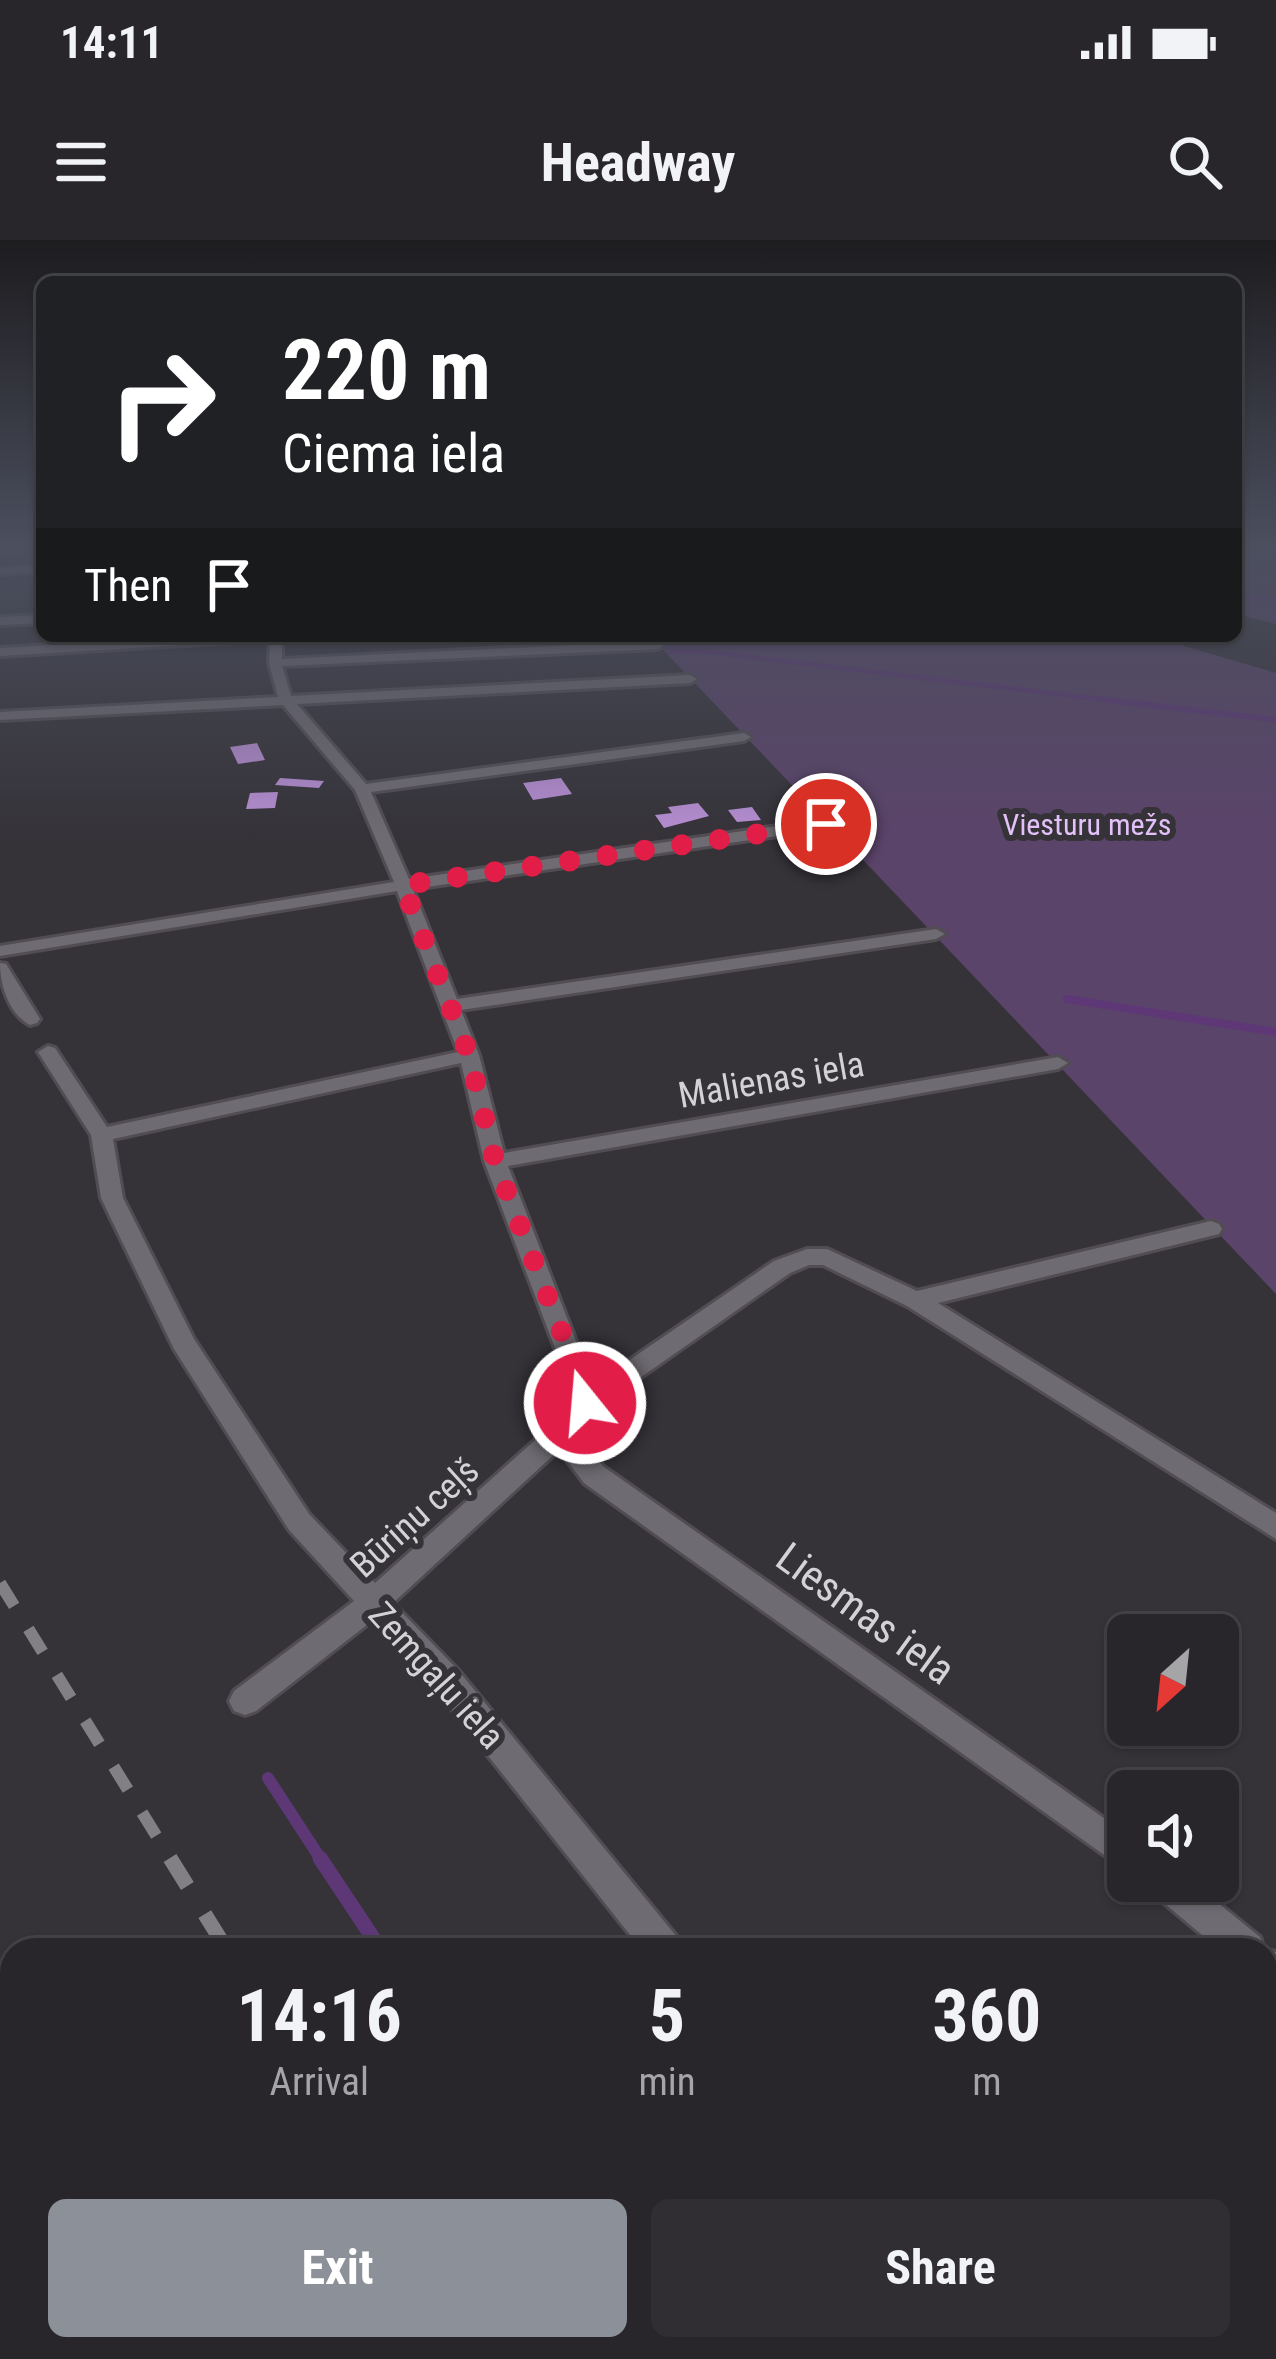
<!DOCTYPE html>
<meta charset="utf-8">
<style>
body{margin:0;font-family:"Roboto Condensed",sans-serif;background:#302e32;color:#f1f3f6;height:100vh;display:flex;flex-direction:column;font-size:45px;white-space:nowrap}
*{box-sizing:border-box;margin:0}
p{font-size:39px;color:#a5a5a8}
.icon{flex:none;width:66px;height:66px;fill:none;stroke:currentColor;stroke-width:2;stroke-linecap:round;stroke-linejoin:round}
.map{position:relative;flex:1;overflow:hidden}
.sheet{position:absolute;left:0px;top:1698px;width:1278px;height:423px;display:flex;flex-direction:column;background:#28262a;border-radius:36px 36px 0 0;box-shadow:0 3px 9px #0004,0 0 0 3px #444347}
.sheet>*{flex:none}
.top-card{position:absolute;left:36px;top:36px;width:1206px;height:366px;border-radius:18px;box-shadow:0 3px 9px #0004,0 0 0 3px #444347;background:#202124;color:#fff;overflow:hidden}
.needle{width:78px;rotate:207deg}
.buttons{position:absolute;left:1107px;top:1374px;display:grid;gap:24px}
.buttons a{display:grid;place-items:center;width:132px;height:132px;border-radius:18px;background:#28262a;box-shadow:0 3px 9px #0004,0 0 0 3px #444347;font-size:60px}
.pin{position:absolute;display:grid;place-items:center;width:102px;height:102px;color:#fff;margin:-51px;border:6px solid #fff;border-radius:50%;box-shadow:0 3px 12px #0007}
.me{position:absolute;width:132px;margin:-66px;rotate:343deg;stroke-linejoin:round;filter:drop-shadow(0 0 9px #0008)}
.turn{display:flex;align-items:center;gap:42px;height:252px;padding:0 48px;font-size:54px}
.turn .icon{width:156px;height:156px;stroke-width:2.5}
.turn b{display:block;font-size:84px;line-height:102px}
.then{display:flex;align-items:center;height:114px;padding:0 48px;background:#0003;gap:24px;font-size:45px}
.eta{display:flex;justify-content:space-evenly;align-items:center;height:204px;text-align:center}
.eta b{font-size:72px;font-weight:700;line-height:84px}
.button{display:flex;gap:24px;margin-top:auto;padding:24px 48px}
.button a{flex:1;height:138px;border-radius:18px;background:#8c9099;color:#fff;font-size:48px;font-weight:700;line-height:138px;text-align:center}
.button a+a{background:#302e32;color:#f1f3f6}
.status{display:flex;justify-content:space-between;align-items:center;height:84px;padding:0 60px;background:#28262a;direction:ltr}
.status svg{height:33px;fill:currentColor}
header{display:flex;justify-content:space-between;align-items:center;height:156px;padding:0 48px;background:#28262a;font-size:54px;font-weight:700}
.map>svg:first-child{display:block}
.green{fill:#5b446a}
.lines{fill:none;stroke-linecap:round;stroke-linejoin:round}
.stream-far4{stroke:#5e3876;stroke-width:4.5}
.stream-far3{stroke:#5e3876;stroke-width:6}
.stream-far2{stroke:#5e3876;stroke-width:8}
.stream-far1{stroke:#5e3876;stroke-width:12}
.stream{stroke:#5e3876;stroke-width:15}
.building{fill:#b78ed3}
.minor-casing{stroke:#514d52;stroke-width:6}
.minor{fill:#6f6b72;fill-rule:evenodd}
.rail-far1{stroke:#838085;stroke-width:12;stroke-dasharray:27 27;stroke-linecap:butt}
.rail{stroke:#838085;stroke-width:15;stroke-dasharray:33 33;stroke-linecap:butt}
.route{stroke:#e11d48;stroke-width:21;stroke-dasharray:0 37.8}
.labels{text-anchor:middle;stroke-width:12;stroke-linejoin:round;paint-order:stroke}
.far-park-label{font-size:30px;fill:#e2c1f8;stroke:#353238}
.street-label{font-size:36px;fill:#d5d2d6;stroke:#353238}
.near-street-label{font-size:42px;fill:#d5d2d6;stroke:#353238}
</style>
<div class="status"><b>14:11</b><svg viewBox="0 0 49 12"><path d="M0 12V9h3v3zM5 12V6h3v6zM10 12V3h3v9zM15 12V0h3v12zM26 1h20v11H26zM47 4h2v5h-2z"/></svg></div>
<header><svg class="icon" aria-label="menu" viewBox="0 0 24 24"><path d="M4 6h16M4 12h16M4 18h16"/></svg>Headway<svg class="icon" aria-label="search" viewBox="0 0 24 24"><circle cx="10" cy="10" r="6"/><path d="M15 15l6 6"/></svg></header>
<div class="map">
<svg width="1276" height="2119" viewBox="0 0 1276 2119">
<rect width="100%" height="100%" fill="#353238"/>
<!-- green -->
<path class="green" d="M 1236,303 L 1276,303 L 1276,384 L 1236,374 Z
M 650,396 L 1150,396 L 1276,433 L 1276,1054 Z"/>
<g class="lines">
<!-- stream-far4 -->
<path class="stream-far4" d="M 1236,356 L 1276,360
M 670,412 L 700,411 L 1123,462"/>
<!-- stream-far3 -->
<path class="stream-far3" d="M 1098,459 L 1276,480"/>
<!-- stream-far2 -->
<path class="stream-far2" d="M 1067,759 L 1276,792"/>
<!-- stream-far1 -->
<path class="stream-far1" d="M 268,1538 L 322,1621"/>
<!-- stream -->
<path class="stream" d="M 320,1618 L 381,1710
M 643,2109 L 650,2119"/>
</g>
<!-- building -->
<path class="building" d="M 257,503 L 265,520 L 238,524 L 230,507 Z
M 280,538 L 324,541 L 319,548 L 275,545 Z
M 561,538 L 572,554 L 533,560 L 523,543 Z
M 278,552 L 275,568 L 246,569 L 250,553 Z
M 698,563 L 709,576 L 664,588 L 655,575 L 672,573 L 668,567 Z
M 752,567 L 761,580 L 737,582 L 728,570 Z"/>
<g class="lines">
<defs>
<path id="minor" d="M 42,326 L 42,332 L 0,334 L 0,328 Z
M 42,375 L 42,383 L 0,385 L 0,377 Z
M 209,396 L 282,396 L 282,419 L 658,401 L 664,405 L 658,409 L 282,426 L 291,456 L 690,435 L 697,439 L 690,443 L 297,464 L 366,544 L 744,493 L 751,497 L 744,501 L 371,552 L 409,639 L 826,579 L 834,584 L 826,589 L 413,649 L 457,759 L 936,689 L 945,694 L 936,699 L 461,770 L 479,815 L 504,913 L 1058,817 L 1068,823 L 1058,829 L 508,926 L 593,1145 L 774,1021 L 807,1009 L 827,1009 L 917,1051 L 1211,981 L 1219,984 L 1222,989 L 1219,994 L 938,1063 L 1276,1273 L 1276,1299 L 907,1066 L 823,1025 L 809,1025 L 790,1033 L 594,1170 L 575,1193 L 604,1227 L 1128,1595 L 1128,1632 L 584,1243 L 559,1210 L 393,1363 L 458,1430 L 677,1697 L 682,1710 L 642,1710 L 436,1450 L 372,1381 L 256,1471 L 245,1475 L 234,1471 L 229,1461 L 234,1451 L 354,1361 L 289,1290 L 174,1109 L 101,958 L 91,895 L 38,812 L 48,806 L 55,808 L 107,887 L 458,812 L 397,651 L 0,716 L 0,706 L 394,642 L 355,550 L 283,465 L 0,480 L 0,472 L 278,457 L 269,423 L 270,400 L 0,416 L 0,408 ZM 461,823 L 484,921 L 561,1124 L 572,1161 L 551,1186 L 375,1343 L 309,1274 L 194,1099 L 123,958 L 113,899 Z
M 0,723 L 6,724 L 40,779 L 37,783 L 30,785 C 9,774 0,745 0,723 Z
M 1147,1641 L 1191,1641 L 1260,1697 L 1264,1709 L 1276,1712 L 1276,1753 L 1266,1749 L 1266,1710 L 1220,1710 L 1152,1653 Z
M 987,2109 L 1033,2109 L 1037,2119 L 991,2119 Z"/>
</defs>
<!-- minor casing -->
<use href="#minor" class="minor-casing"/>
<!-- minor -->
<use href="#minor" class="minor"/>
<!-- rail-far1 -->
<path class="rail-far1" d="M 0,1343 L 172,1621"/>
<!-- rail -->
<path class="rail" d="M 170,1618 L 227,1710
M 468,2109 L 474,2119"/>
</g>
<!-- sky -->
<linearGradient id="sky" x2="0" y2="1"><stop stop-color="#1d1c1f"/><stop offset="0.51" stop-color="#4b4f5e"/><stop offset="1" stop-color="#4b4f5e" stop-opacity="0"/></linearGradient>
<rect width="1276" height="600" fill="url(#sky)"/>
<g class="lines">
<!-- route -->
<path class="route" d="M 585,1163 L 574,1124 L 495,921 L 469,815 L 403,645 L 826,584"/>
</g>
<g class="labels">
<!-- far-park labels -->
<g class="far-park-label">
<text x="1087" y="595">Viesturu mežs</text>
</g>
<!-- street labels -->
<g class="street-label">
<text transform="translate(771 839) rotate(-10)" y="13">Malienas iela</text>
<text transform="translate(414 1277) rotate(-42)" y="13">Būriņu ceļš</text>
<text transform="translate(437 1435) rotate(48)" y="13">Zemgaļu iela</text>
</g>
<!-- near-street labels -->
<g class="near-street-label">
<text transform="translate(866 1373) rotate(36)" y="15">Liesmas iela</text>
</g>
</g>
</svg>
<div class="buttons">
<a><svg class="needle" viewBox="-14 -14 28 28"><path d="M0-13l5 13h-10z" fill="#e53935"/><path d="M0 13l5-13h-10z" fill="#a5a5a8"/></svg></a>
<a><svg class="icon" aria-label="sound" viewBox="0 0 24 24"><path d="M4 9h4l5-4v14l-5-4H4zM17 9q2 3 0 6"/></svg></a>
</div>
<div class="pin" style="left:826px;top:584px;background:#d93025"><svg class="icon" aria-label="arrive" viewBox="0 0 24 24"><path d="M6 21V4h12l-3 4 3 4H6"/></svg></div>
<svg class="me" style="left:585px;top:1163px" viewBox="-20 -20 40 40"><circle r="17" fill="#e11d48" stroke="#fff" stroke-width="3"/><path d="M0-11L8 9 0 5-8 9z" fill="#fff"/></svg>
<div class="top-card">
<div class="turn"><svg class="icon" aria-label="right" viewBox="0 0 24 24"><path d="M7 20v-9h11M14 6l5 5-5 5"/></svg><div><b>220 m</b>Ciema iela</div></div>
<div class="then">Then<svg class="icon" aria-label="arrive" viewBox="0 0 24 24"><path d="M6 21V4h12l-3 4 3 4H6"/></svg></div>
</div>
<section class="sheet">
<div class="eta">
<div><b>14:16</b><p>Arrival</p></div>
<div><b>5</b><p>min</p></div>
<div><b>360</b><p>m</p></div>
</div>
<div class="button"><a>Exit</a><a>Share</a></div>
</section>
</div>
